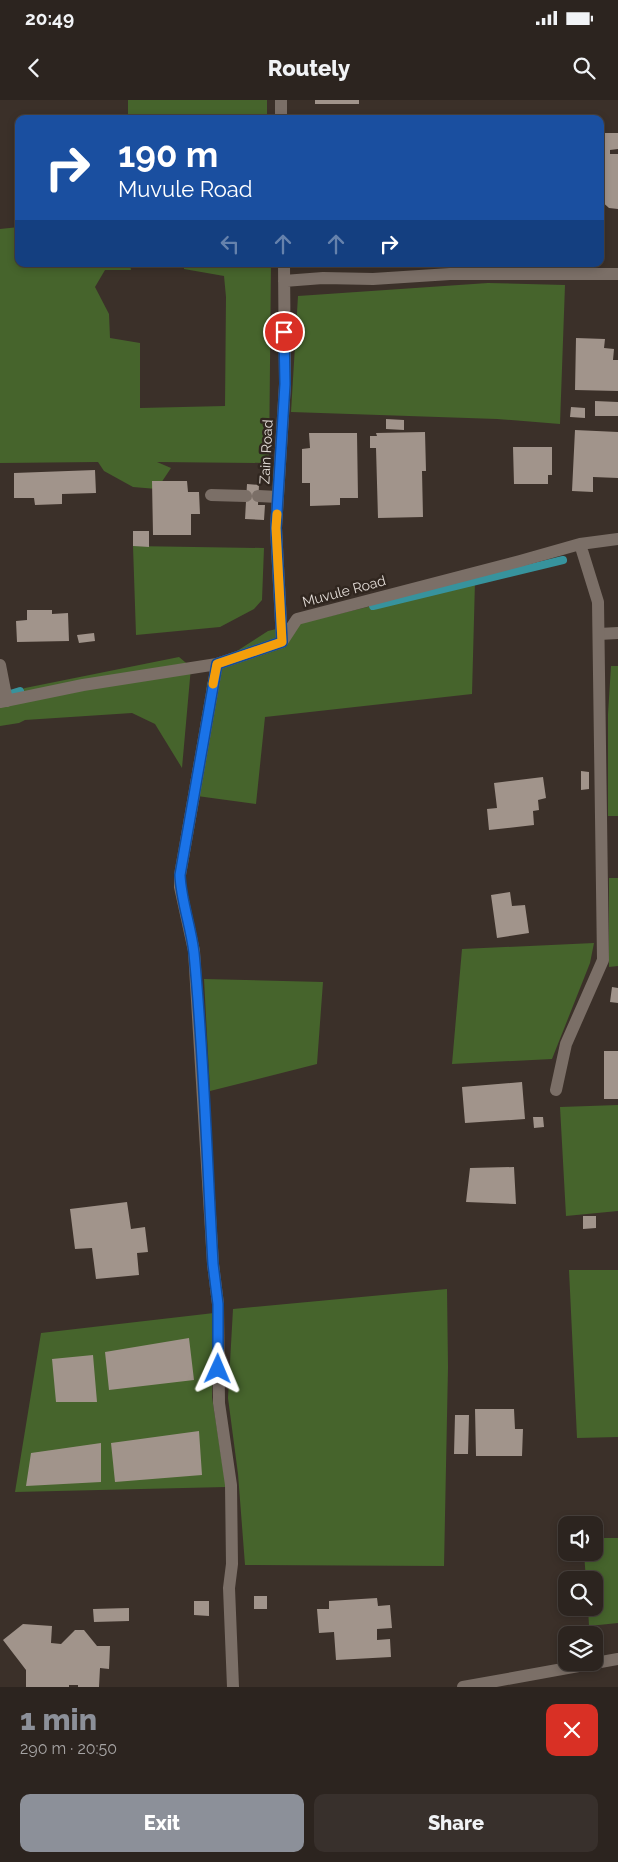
<!DOCTYPE html>
<meta charset="utf-8">
<style>
body{margin:0;font-family:Raleway,sans-serif;background:#38302c;color:#f1f3f6;height:100vh;display:flex;flex-direction:column;font-size:19px;white-space:nowrap}
*{box-sizing:border-box;margin:0}
p{font-size:16px;color:#a6a4a4}
.icon{flex:none;width:28px;height:28px;fill:none;stroke:currentColor;stroke-width:2;stroke-linecap:round;stroke-linejoin:round}
.map{position:relative;height:1587px;overflow:hidden}
.sheet{display:flex;flex-direction:column;background:#2c241f;flex:1}
.sheet>*{flex:none}
.top-card{position:absolute;left:15px;top:15px;width:589px;height:152px;border-radius:10px;box-shadow:0 2px 8px #0003,0 0 0 1px #48413d;background:#1a4fa0;color:#fff;overflow:hidden}
.fabs{position:absolute;left:558px;top:1416px;display:grid;gap:10px}
.fabs a{display:grid;place-items:center;width:45px;height:45px;border-radius:10px;background:#2c241f;box-shadow:0 2px 8px #0003,0 0 0 1px #48413d;font-size:25px}
.pin{position:absolute;display:grid;place-items:center;width:42px;height:42px;color:#fff;margin:-21px;border:2px solid #fff;border-radius:50%;box-shadow:0 1px 5px #0007}
.me{position:absolute;width:55px;margin:-28px;rotate:1deg;stroke-linejoin:round;filter:drop-shadow(0 0 4px #0008)}
.turn{display:flex;align-items:center;gap:18px;height:105px;padding:0 20px;font-size:22px}
.turn .icon{width:65px;height:65px;stroke-width:2.5}
.turn b{display:block;font-size:35px;line-height:42px}
.lanes{display:flex;align-items:center;height:48px;padding:0 20px;background:#0003;justify-content:center;gap:25px;direction:ltr}
.lanes .off{opacity:.35}
.round{display:grid;place-items:center;flex:none;width:52px;height:52px;border-radius:10px;background:#38302c}
.overview{display:flex;align-items:center;justify-content:space-between;height:85px;padding:0 20px}
h1{font-size:30px;font-weight:800;line-height:38px;color:#8c9099}
.primary-button{display:flex;gap:10px;margin-top:auto;padding:10px 20px}
.primary-button a{flex:1;height:58px;border-radius:10px;background:#8c9099;color:#fff;font-size:20px;font-weight:800;line-height:58px;text-align:center}
.primary-button a+a{background:#38302c;color:#f1f3f6}
.status{display:flex;justify-content:space-between;align-items:center;height:35px;padding:0 25px;background:#2c241f;direction:ltr}
.status svg{height:14px;fill:currentColor}
header{display:flex;justify-content:space-between;align-items:center;height:65px;padding:0 20px;background:#2c241f;font-size:22px;font-weight:800}
.map>svg:first-child{display:block}
.green{fill:#46642c}
.lines{fill:none;stroke-linecap:round;stroke-linejoin:round}
.stream{stroke:#37939d;stroke-width:8}
.building{fill:#a1948b}
.lane{stroke:#7b6f67;stroke-width:12}
.street{stroke:#7b6f67;stroke-width:12}
.route-casing{stroke:#114b97;stroke-width:12}
.route{stroke:#1a73e8;stroke-width:9}
.slow{stroke:#f59e0b;stroke-width:9}
.labels{text-anchor:middle;stroke-width:5;stroke-linejoin:round;paint-order:stroke}
.street-label{font-size:14px;fill:#e2dbd6;stroke:#30261f}
</style>
<div class="status"><b>20:49</b><svg viewBox="0 0 49 12"><path d="M0 12V9h3v3zM5 12V6h3v6zM10 12V3h3v9zM15 12V0h3v12zM26 1h20v11H26zM47 4h2v5h-2z"/></svg></div>
<header><svg class="icon" aria-label="back" viewBox="0 0 24 24"><path d="M15 5l-7 7 7 7"/></svg>Routely<svg class="icon" aria-label="search" viewBox="0 0 24 24"><circle cx="10" cy="10" r="6"/><path d="M15 15l6 6"/></svg></header>
<div class="map">
<svg width="618" height="1587" viewBox="0 0 618 1587">
<rect width="100%" height="100%" fill="#3b3029"/>
<!-- green -->
<path class="green" d="M 128,0 L 267,0 L 267,19 L 128,19 Z
M 19,127 L 19,164 L 130,164 L 131,170 L 105,170 L 95,187 L 109,214 L 110,238 L 140,243 L 140,308 L 225,306 L 226,197 L 224,176 L 184,169 L 184,164 L 271,164 L 269,363 L 157,362 L 171,368 L 157,389 L 133,387 L 104,371 L 98,362 L 0,363 L 0,129 Z
M 488,183 L 565,185 L 560,324 L 497,319 L 291,312 L 298,196 Z
M 133,446 L 264,448 L 262,500 L 254,509 L 220,527 L 136,535 Z
M 475,481 L 472,594 L 265,617 L 256,704 L 197,696 L 207,583 L 237,551 L 268,531 Z
M 179,557 L 191,567 L 182,668 L 155,624 L 132,613 L 25,620 L 19,623 L 0,626 L 0,597 L 25,588 Z
M 611,566 L 618,566 L 618,716 L 608,716 L 608,614 Z
M 609,778 L 618,778 L 618,866 L 609,867 Z
M 594,843 L 590,863 L 552,959 L 452,964 L 462,849 Z
M 204,879 L 323,882 L 317,964 L 210,991 Z
M 618,1005 L 618,1111 L 566,1116 L 560,1007 Z
M 569,1170 L 618,1170 L 618,1337 L 577,1338 Z
M 447,1189 L 448,1267 L 444,1466 L 245,1465 L 238,1374 L 228,1298 L 233,1209 Z
M 214,1213 L 212,1297 L 226,1387 L 15,1392 L 41,1233 Z
M 594,1438 L 618,1438 L 618,1523 L 589,1526 L 588,1508 L 594,1508 L 594,1480 L 586,1480 L 584,1453 L 594,1452 Z"/>
<g class="lines">
<!-- stream -->
<path class="stream" d="M 373,506 L 563,460
M 7,595 L 20,591"/>
</g>
<!-- building -->
<path class="building" d="M 315,0 L 359,0 L 359,4 L 315,4 Z
M 600,33 L 618,33 L 618,49 L 610,50 L 610,54 L 618,54 L 618,109 L 609,108 L 600,100 Z
M 576,238 L 605,239 L 604,248 L 614,249 L 613,260 L 618,260 L 618,291 L 575,290 Z
M 595,301 L 618,302 L 618,316 L 595,316 Z
M 571,307 L 585,308 L 585,318 L 570,317 Z
M 386,319 L 404,320 L 404,330 L 386,329 Z
M 575,330 L 618,332 L 618,378 L 593,377 L 593,392 L 572,391 Z
M 425,332 L 426,371 L 422,371 L 423,417 L 378,418 L 376,348 L 370,348 L 370,336 L 377,336 L 376,333 Z
M 309,333 L 357,333 L 358,398 L 340,398 L 340,405 L 310,406 L 310,383 L 302,383 L 302,349 L 310,348 Z
M 513,347 L 552,347 L 552,375 L 548,375 L 548,384 L 514,384 Z
M 95,370 L 96,393 L 62,394 L 62,404 L 35,405 L 34,398 L 14,398 L 14,373 Z
M 152,381 L 187,381 L 188,392 L 199,392 L 200,414 L 191,414 L 191,435 L 153,435 Z
M 247,384 L 259,385 L 258,405 L 265,405 L 264,420 L 245,419 Z
M 133,431 L 149,431 L 149,447 L 133,446 Z
M 27,510 L 52,510 L 52,514 L 68,513 L 69,541 L 17,542 L 16,521 L 27,520 Z
M 94,533 L 95,541 L 79,543 L 77,535 Z
M 581,671 L 589,672 L 589,689 L 581,690 Z
M 543,677 L 546,698 L 538,700 L 539,710 L 533,711 L 534,725 L 489,730 L 487,709 L 497,708 L 494,683 Z
M 510,792 L 512,806 L 525,805 L 529,833 L 497,838 L 491,795 Z
M 612,887 L 618,888 L 618,903 L 610,902 Z
M 604,951 L 618,951 L 618,999 L 604,999 Z
M 522,982 L 525,1019 L 465,1023 L 462,987 Z
M 533,1017 L 543,1017 L 544,1027 L 534,1028 Z
M 514,1067 L 516,1104 L 466,1102 L 470,1068 Z
M 127,1102 L 131,1129 L 145,1127 L 148,1152 L 137,1153 L 139,1175 L 96,1179 L 92,1148 L 75,1149 L 70,1109 Z
M 583,1116 L 596,1116 L 596,1128 L 583,1129 Z
M 189,1238 L 194,1280 L 109,1290 L 105,1252 Z
M 93,1255 L 97,1302 L 56,1302 L 52,1259 Z
M 475,1309 L 514,1309 L 515,1329 L 523,1329 L 522,1356 L 476,1356 Z
M 455,1315 L 469,1315 L 468,1354 L 454,1354 Z
M 199,1331 L 202,1375 L 115,1382 L 111,1343 Z
M 101,1343 L 101,1382 L 26,1386 L 31,1353 Z
M 254,1496 L 267,1496 L 267,1509 L 254,1509 Z
M 377,1498 L 378,1506 L 390,1505 L 392,1528 L 377,1529 L 377,1540 L 390,1539 L 391,1557 L 336,1560 L 334,1532 L 319,1533 L 317,1509 L 329,1509 L 329,1501 Z
M 194,1501 L 209,1501 L 209,1516 L 194,1515 Z
M 129,1508 L 129,1521 L 94,1522 L 93,1509 Z
M 23,1524 L 52,1526 L 51,1543 L 61,1544 L 75,1530 L 84,1530 L 97,1546 L 110,1546 L 109,1569 L 100,1568 L 99,1587 L 78,1587 L 78,1585 L 69,1585 L 69,1587 L 26,1587 L 26,1570 L 3,1540 Z"/>
<g class="lines">
<!-- lane -->
<path class="lane" d="M 211,395 L 246,396
M 258,396 L 278,397
M 599,534 L 618,533"/>
<!-- street -->
<path class="street" d="M 281,0 L 281,19
M 284,181 L 323,178 L 373,179 L 450,174 L 618,174
M 282,542 L 276,428 L 285,284 L 284,164
M 217,564 L 180,775 L 180,787 L 194,851 L 213,1164 L 218,1204 L 219,1303 L 231,1385 L 232,1464 L 229,1488 L 233,1587
M 0,565 L 7,601
M 0,602 L 83,585 L 217,564 L 282,542 L 297,519 L 520,461 L 580,444 L 618,439
M 556,990 L 566,944 L 603,860 L 598,502 L 580,444
M 463,1587 L 618,1559"/>
</g>
<g class="lines">
<defs>
<path id="route" d="M 218,1269 L 218,1204 L 213,1164 C 207,1060 204,956 194,853 C 191,826 181,801 180,775 L 217,564 L 282,542 L 276,428 L 285,284 L 284,232"/>
</defs>
<!-- route casing -->
<use href="#route" class="route-casing"/>
<!-- route -->
<use href="#route" class="route"/>
<!-- slow -->
<path class="slow" d="M 213,584 L 217,564 L 282,542 L 276,428 L 277,414"/>
</g>
<g class="labels">
<!-- street labels -->
<g class="street-label">
<text transform="translate(266 352) rotate(-87)" y="5">Zain Road</text>
<text transform="translate(344 491) rotate(-15)" y="5">Muvule Road</text>
</g>
</g>
</svg>
<div class="fabs">
<a><svg class="icon" aria-label="sound" viewBox="0 0 24 24"><path d="M4 9h4l5-4v14l-5-4H4zM17 9q2 3 0 6"/></svg></a>
<a><svg class="icon" aria-label="search" viewBox="0 0 24 24"><circle cx="10" cy="10" r="6"/><path d="M15 15l6 6"/></svg></a>
<a><svg class="icon" aria-label="layers" viewBox="0 0 24 24"><path d="M12 4l9 5-9 5-9-5zM3 14l9 5 9-5"/></svg></a>
</div>
<div class="pin" style="left:284px;top:232px;background:#d93025"><svg class="icon" aria-label="arrive" viewBox="0 0 24 24"><path d="M6 21V4h12l-3 4 3 4H6"/></svg></div>
<svg class="me" style="left:218px;top:1269px" viewBox="-20 -20 40 40"><path d="M0-17L14 15 0 8-14 15z" fill="#1a73e8" stroke="#fff" stroke-width="4"/></svg>
<div class="top-card">
<div class="turn"><svg class="icon" aria-label="right" viewBox="0 0 24 24"><path d="M7 20v-9h11M14 6l5 5-5 5"/></svg><div><b>190 m</b>Muvule Road</div></div>
<div class="lanes"><svg class="icon off" aria-label="left" viewBox="0 0 24 24"><path d="M17 20v-9H6M10 6l-5 5 5 5"/></svg><svg class="icon off" aria-label="ahead" viewBox="0 0 24 24"><path d="M12 20V5M6 11l6-6 6 6"/></svg><svg class="icon off" aria-label="ahead" viewBox="0 0 24 24"><path d="M12 20V5M6 11l6-6 6 6"/></svg><svg class="icon" aria-label="right" viewBox="0 0 24 24"><path d="M7 20v-9h11M14 6l5 5-5 5"/></svg></div>
</div>
</div>
<section class="sheet">
<div class="overview"><div><h1>1 min</h1><p>290 m · 20:50</p></div><a class="round" style="background:#d93025;color:#fff"><svg class="icon" aria-label="close" viewBox="0 0 24 24"><path d="M6 6l12 12M18 6L6 18"/></svg></a></div>
<div class="primary-button"><a>Exit</a><a>Share</a></div>
</section>
